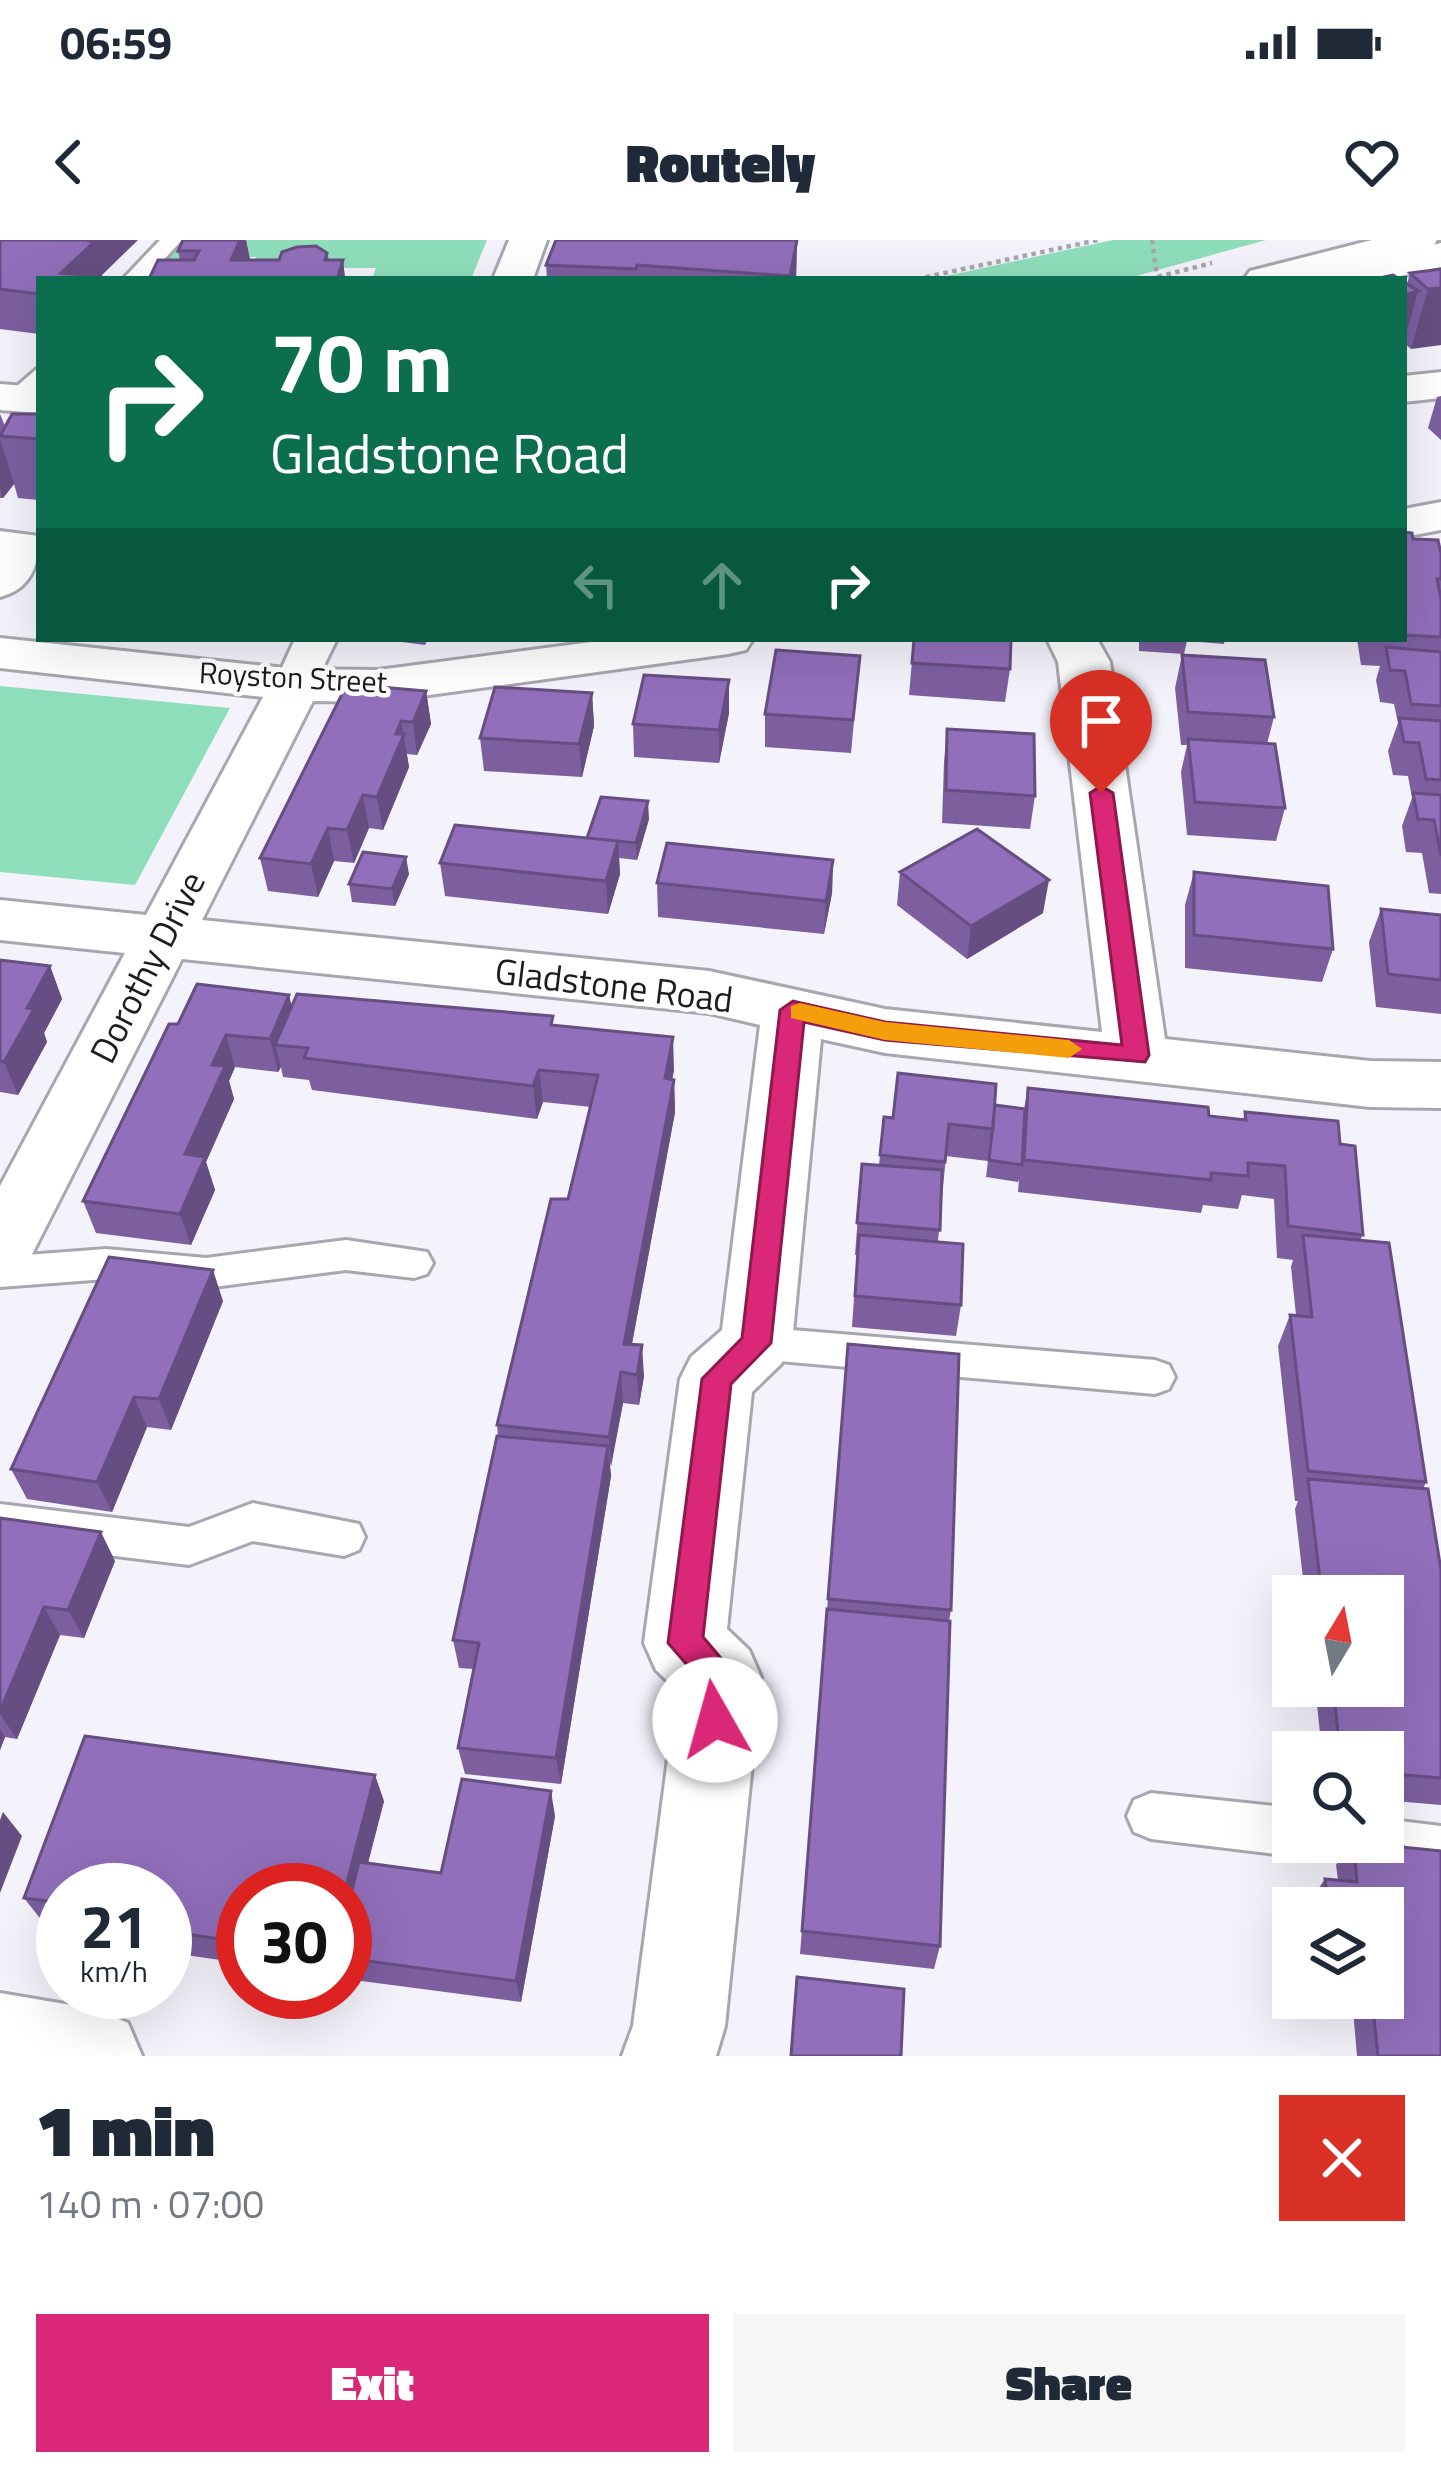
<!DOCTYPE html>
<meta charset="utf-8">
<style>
body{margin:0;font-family:"Titillium Web",sans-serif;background:#f6f6f7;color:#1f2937;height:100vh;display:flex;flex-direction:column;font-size:45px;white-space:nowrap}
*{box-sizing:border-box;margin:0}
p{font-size:39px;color:#747a83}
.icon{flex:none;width:66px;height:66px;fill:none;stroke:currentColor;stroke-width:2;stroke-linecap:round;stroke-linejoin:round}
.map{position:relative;height:1816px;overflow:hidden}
.details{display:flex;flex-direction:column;background:#fff;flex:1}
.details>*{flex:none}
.banner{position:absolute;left:36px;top:36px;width:1371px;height:366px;border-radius:0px;box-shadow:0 12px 48px #0002;background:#0b6e4f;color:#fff;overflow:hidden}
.needle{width:78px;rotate:10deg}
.tools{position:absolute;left:1272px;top:1335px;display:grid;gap:24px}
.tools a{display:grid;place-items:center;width:132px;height:132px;border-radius:0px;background:#fff;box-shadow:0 12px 48px #0002;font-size:60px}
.speed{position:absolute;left:36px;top:1623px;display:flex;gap:24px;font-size:60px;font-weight:700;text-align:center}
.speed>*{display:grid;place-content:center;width:156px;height:156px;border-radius:50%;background:#fff;box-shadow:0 12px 48px #0002;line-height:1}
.speed small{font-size:30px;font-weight:400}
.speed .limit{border:18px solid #d22;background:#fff;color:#111}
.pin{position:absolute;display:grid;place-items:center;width:102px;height:102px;color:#fff;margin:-123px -51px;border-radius:50% 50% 50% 0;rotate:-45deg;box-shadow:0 0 12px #0007}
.pin .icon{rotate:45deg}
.me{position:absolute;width:132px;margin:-66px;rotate:353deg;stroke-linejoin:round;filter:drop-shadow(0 0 9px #0008)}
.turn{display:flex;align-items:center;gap:42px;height:252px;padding:0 36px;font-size:54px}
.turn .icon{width:156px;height:156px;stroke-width:2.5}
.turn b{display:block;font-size:84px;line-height:102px}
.lanes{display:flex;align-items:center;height:114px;padding:0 36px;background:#0003;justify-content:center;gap:60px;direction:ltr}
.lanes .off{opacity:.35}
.round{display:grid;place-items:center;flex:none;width:126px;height:126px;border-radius:0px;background:#f6f6f7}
.overview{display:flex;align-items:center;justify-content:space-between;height:204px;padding:0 36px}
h1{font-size:72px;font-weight:800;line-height:90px}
.button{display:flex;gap:24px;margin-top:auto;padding:24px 36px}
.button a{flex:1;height:138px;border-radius:0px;background:#db2777;color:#fff;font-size:48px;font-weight:800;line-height:138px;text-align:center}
.button a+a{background:#f6f6f7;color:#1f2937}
.status{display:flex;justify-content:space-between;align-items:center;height:84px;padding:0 60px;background:#fff;direction:ltr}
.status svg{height:33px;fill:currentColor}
header{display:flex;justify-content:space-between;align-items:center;height:156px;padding:0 36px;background:#fff;font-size:54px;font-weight:800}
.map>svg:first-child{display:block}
.green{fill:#8fdebb}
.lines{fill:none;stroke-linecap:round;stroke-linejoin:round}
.service-casing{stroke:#a8a7af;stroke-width:6}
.pedestrian-casing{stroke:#a8a7af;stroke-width:6}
.minor-casing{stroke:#a8a7af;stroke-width:6}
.secondary-casing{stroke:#a8a7af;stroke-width:6}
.trunk-casing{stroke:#a8a7af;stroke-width:6}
.path{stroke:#a8a6ad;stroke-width:4.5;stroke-dasharray:4.5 4.5;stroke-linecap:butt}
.service{fill:#fff;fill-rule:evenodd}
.pedestrian{fill:#fff;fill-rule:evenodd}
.minor{fill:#fff;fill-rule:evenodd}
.secondary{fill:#fff;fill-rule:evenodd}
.trunk{fill:#fff;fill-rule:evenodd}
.wall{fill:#7d5fa0}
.shaded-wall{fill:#664e82}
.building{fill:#916fba;stroke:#664e82;stroke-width:3}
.route{fill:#db2777;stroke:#8e194d;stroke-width:3}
.slow{fill:#f59e0b}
.labels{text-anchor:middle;stroke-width:9;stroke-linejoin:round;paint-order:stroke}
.far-street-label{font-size:30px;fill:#1c1b1e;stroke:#fff}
.street-label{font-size:36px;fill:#1c1b1e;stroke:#fff}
</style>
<div class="status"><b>06:59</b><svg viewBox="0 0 49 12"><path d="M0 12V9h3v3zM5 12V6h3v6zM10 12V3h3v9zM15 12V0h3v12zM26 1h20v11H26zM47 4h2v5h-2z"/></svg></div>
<header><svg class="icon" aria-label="back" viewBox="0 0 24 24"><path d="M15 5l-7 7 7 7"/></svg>Routely<svg class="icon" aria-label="heart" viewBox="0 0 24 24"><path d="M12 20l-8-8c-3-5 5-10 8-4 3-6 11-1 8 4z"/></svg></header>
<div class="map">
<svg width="1441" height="1816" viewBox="0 0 1441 1816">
<rect width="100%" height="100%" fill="#f4f2fb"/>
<!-- green -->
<path class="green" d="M 185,0 L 487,0 L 471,39 L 372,39 L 376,28 L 253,28 L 256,17 L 190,17 L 178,39 L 149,39 Z
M 1113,0 L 1266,0 L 1125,39 L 932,39 Z
M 0,446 L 230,468 L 135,645 L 0,632 Z"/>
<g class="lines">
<defs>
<path id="service" d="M 160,0 L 182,0 L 146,39 L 123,39 Z
M 39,127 L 39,148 L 25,163 L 9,163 L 9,153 Z
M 346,1000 L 427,1012 L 433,1023 L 427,1034 L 414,1038 L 346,1030 L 206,1048 L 106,1039 L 0,1047 L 0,1017 L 106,1009 L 206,1018 Z
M 756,1087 L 1155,1120 L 1169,1125 L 1175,1137 L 1169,1149 L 1155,1154 L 756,1119 L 742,1114 L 736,1103 L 742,1092 Z
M 253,1263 L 359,1284 L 365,1297 L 359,1310 L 344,1316 L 253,1301 L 189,1325 L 0,1302 L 0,1264 L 189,1287 Z
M 1151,1553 L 1293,1568 L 1293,1602 L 1313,1602 L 1293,1616 L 1151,1599 L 1134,1592 L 1127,1576 L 1134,1560 Z
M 1383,1579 L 1441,1586 L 1441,1634 L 1357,1619 L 1350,1602 L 1383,1602 Z"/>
<path id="pedestrian" d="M 295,399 L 337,399 L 310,454 L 280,454 L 274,445 Z"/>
<path id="minor" d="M 509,0 L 547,0 L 533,39 L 493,39 Z
M 1441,132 L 1441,158 L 1404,162 L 1404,136 Z
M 1441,262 L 1441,290 L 1404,297 L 1404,269 Z
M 0,291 L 39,296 C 39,325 31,349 0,357 Z
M 0,398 L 295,429 L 378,430 L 614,399 L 753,399 L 746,410 L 728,414 L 378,462 L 313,461 L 202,680 L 709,731 L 885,769 L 1102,792 L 1058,422 L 1047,399 L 1097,399 L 1110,422 L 1165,799 L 1370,821 L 1441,822 L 1441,868 L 1370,867 L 885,813 L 821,799 L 792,1103 L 781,1124 L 752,1152 L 727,1389 L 749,1410 L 761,1437 L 725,1786 L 716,1816 L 622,1816 L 633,1786 L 677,1450 L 656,1430 L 644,1403 L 680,1139 L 691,1117 L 722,1090 L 760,785 L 709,773 L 182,719 L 24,1030 L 0,1038 L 0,946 L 125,713 L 0,700 L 0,660 L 146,675 L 263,457 L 0,428 Z
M 0,1753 L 95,1769 L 128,1783 L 142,1816 L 0,1816 Z"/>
<path id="secondary" d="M 1441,3 L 1441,27 L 1387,39 L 1315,39 L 1321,31 Z"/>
<path id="trunk" d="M 1372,0 L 1437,0 L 1432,8 L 1311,39 L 1244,39 L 1250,31 Z
M 0,144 L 39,147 L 39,173 L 0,170 Z"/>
</defs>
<!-- service casing -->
<use href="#service" class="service-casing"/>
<!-- pedestrian casing -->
<use href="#pedestrian" class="pedestrian-casing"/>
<!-- minor casing -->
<use href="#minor" class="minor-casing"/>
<!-- secondary casing -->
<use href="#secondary" class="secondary-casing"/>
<!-- trunk casing -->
<use href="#trunk" class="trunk-casing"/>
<!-- path -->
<path class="path" d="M 1152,0 L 1157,37
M 917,39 L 1098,0
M 1149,39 L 1212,23"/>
<!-- service -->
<use href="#service" class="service"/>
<!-- pedestrian -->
<use href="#pedestrian" class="pedestrian"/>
<!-- minor -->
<use href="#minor" class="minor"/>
<!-- secondary -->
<use href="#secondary" class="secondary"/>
<!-- trunk -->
<use href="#trunk" class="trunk"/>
</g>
<!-- wall -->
<path class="wall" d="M 0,0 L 102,35 L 103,39 L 39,39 L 39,94 L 0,89 Z
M 183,0 L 246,0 L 249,20 L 279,20 L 327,13 L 329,20 L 343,20 L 345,39 L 149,39 L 180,20 L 178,11 Z
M 797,0 L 796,39 L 547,39 L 546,25 Z
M 1441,29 L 1411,109 L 1404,103 L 1404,42 L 1407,44 L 1410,33 Z
M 1441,156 L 1441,200 L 1428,188 L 1437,157 Z
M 0,174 L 5,186 L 39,174 L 39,260 L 18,258 L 14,244 L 3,258 L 0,258 Z
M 1404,292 L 1441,314 L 1441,654 L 1429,653 L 1422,613 L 1406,612 L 1402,586 L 1412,558 L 1408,536 L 1393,535 L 1388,511 L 1398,483 L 1394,464 L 1380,462 L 1376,440 L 1380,426 L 1361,425 L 1357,399 L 1404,399 Z
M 379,399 L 428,399 L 425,405 Z
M 914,399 L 1010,429 L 1005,462 L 909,455 Z
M 1139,399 L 1225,399 L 1224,404 L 1187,401 L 1184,414 L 1139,411 Z
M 1182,415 L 1274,477 L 1267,504 L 1285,568 L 1276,601 L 1187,595 L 1181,532 L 1187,505 L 1181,505 L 1175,448 Z
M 860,416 L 851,513 L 765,507 L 765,474 Z
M 729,440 L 729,473 L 719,523 L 634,517 L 633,484 Z
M 426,451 L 431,484 L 417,515 L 407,514 L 409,527 L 383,590 L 369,588 L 354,623 L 334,621 L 318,657 L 268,651 L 260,618 Z
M 592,453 L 594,486 L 582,537 L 484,531 L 480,498 Z
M 947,489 L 1035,556 L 1030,589 L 942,583 L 944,522 Z
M 649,579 L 637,620 L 619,618 L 620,634 L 608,674 L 445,656 L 440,623 L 587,598 Z
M 833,620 L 832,653 L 824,694 L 658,677 L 657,643 Z
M 900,632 L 1043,673 L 967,719 L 897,665 Z
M 1194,632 L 1333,709 L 1322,742 L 1185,728 L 1185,665 Z
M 409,634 L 395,666 L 352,662 L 349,644 Z
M 1381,669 L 1441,675 L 1441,774 L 1376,767 L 1369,702 Z
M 0,720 L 50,726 L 62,759 L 44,793 L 47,802 L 18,855 L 0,852 Z
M 292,766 L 554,786 L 674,830 L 672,839 L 674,840 L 675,872 L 632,1104 L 644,1136 L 639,1165 L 623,1163 L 610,1227 L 611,1236 L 561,1544 L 465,1534 L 458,1508 L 474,1429 L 459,1428 L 453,1400 L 498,1196 L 497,1185 L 568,959 L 591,867 L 543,862 L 537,879 L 312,850 L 309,840 L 283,837 L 281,827 L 278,832 L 235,827 L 229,841 L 234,859 L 206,922 L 215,950 L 191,1005 L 96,993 L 83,961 L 178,784 Z
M 1028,848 L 1209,876 L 1243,880 L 1245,872 L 1340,904 L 1363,995 L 1360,1000 L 1426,1242 L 1423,1249 L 1441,1330 L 1441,1565 L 1383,1560 L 1383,1512 L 1322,1512 L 1315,1446 L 1383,1446 L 1383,1356 L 1305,1356 L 1295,1269 L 1298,1261 L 1295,1261 L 1278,1106 L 1290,1075 L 1296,1075 L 1291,1027 L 1293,1020 L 1277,1018 L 1274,959 L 1242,955 L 1238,969 L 1203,965 L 1201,973 L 1018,952 L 1019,939 L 1018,942 L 986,937 L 988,921 L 946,916 L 938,1001 L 961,1065 L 956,1096 L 852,1087 L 857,1015 L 855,1015 L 862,924 L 879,925 L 884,877 L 995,865 L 1024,869 Z
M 223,1061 L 171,1190 L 147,1187 L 112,1272 L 27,1259 L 11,1229 Z
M 848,1104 L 951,1370 L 949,1381 L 940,1706 L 934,1729 L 800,1714 Z
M 0,1278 L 115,1321 L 84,1398 L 60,1395 L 17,1499 L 5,1497 L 0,1510 Z
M 384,1561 L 368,1623 L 441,1633 L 555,1576 L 521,1762 L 346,1739 L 345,1650 L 243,1650 L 243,1715 L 241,1723 L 165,1712 L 165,1650 L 63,1650 L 63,1691 L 57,1683 L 43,1682 L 24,1658 Z
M 1352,1602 L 1363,1602 L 1441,1816 L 1357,1816 L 1352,1758 L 1383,1758 L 1383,1668 L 1309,1668 L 1309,1662 L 1325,1639 L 1338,1640 L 1336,1625 Z"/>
<!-- shaded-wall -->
<path class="shaded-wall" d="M 86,0 L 138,0 L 102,35 L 103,39 L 62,39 L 61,33 Z
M 240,0 L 246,0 L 250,19 L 241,39 L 231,20 Z
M 797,0 L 796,39 L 790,39 Z
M 343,20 L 345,39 L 337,39 Z
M 1441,48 L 1441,105 L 1411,109 L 1428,49 Z
M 1418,51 L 1404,102 L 1404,55 Z
M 0,199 L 14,244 L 3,258 L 0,248 Z
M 729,440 L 729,473 L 719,523 L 719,490 Z
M 426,451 L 431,484 L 417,515 L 413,482 Z
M 592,453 L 594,486 L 582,537 L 579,504 Z
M 401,481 L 409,527 L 383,590 L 377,557 Z
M 363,555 L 369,588 L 354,623 L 347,590 Z
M 648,561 L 649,579 L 637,620 L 636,603 Z
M 328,588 L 334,621 L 318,657 L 311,624 Z
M 618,601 L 620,634 L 608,674 L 606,641 Z
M 406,617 L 409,634 L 395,666 L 392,649 Z
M 833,620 L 832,653 L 824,694 L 826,661 Z
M 1049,640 L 1043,673 L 967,719 L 971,686 Z
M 50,726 L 62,759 L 44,793 L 47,802 L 18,855 L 4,822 L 27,768 Z
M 289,755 L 297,788 L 275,805 L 281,827 L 278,832 L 270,799 Z
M 226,795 L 235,827 L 229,841 L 234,859 L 206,922 L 215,950 L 191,1005 L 180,974 L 185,914 L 212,825 Z
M 673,797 L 674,830 L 666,871 L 665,838 Z
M 539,830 L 543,862 L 537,879 L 533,846 Z
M 674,840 L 675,872 L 626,1135 L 624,1104 Z
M 213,1030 L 223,1061 L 171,1190 L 159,1159 Z
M 642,1105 L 644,1136 L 639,1165 L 637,1135 Z
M 621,1132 L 623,1163 L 611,1227 L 609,1197 Z
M 134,1157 L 147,1187 L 112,1272 L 97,1242 Z
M 608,1206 L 611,1236 L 561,1544 L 556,1518 Z
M 101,1292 L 115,1321 L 84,1398 L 68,1370 Z
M 44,1367 L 60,1395 L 17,1499 L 0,1474 L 0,1471 Z
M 0,1489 L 5,1497 L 0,1510 Z
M 375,1535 L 384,1561 L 345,1711 L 345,1650 Z
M 551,1551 L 555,1576 L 521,1762 L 516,1741 Z
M 3,1572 L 22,1596 L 0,1653 L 0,1580 Z
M 232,1687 L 243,1707 L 241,1723 L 227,1700 Z"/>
<!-- building -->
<path class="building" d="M 0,0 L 86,0 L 94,2 L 61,33 L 84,35 L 80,39 L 39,39 L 39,54 L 0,49 Z
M 183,0 L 240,0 L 231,20 L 279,20 L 282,12 L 297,7 L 316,6 L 327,13 L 325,20 L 343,20 L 337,39 L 149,39 L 158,20 L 194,20 L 199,11 L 178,11 Z
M 556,0 L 797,0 L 790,36 L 637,25 L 636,29 L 546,25 Z
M 1441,29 L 1441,48 L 1428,49 L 1410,33 Z
M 1393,35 L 1399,39 L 1375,39 Z
M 1404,42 L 1418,51 L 1404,55 Z
M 12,174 L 39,174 L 39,199 L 0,196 Z
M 1404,292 L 1412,293 L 1413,299 L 1438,300 L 1441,314 L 1441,339 L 1437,339 L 1441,359 L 1441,397 L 1404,395 Z
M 914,399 L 1011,399 L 1010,429 L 912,423 Z
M 1386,407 L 1441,412 L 1441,466 L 1411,464 L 1405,431 L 1390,430 Z
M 776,410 L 860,416 L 853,480 L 765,474 Z
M 1182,415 L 1265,420 L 1274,477 L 1188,472 Z
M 644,435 L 729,440 L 719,490 L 633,484 Z
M 347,444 L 426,451 L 413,482 L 401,481 L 396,494 L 404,494 L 377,557 L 363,555 L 347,590 L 328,588 L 311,624 L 260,618 Z
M 495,447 L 592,453 L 579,504 L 480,498 Z
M 1399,478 L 1441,481 L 1441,540 L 1426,539 L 1419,503 L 1404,502 Z
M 947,489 L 1034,494 L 1035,556 L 946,550 Z
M 1188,499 L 1275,504 L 1285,568 L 1195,562 Z
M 1413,553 L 1441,555 L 1441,616 L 1434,580 L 1418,579 Z
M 601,557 L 648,561 L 636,603 L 587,598 Z
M 455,585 L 618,601 L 606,641 L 440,623 Z
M 977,589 L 1049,640 L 971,686 L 900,632 Z
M 667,603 L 833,620 L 826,661 L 657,643 Z
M 363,612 L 406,617 L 392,649 L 349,644 Z
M 1194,632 L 1328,646 L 1333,709 L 1194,695 Z
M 1381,669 L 1441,675 L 1441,740 L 1388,734 Z
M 0,720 L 50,726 L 27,768 L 34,769 L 4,822 L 0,821 Z
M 197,744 L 289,755 L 270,799 L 226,795 L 212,825 L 225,826 L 185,914 L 205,917 L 180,974 L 83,961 L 169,784 L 178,784 Z
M 297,754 L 553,776 L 551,785 L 673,797 L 665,838 L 674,840 L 624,1104 L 642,1105 L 637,1135 L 621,1132 L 609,1197 L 497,1185 L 551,959 L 568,959 L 598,835 L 539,830 L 533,846 L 304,818 L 308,808 L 275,805 Z
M 898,833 L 996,844 L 993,889 L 949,884 L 945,922 L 880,915 L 884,877 L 893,878 Z
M 1028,848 L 1208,867 L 1209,876 L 1246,880 L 1245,872 L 1338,881 L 1340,904 L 1355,906 L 1363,995 L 1288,986 L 1285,926 L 1248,923 L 1248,936 L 1211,933 L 1211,940 L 1024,920 Z
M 995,865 L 1025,869 L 1022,925 L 989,920 Z
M 862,924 L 942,930 L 940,990 L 857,983 Z
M 859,995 L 963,1004 L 961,1065 L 855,1056 Z
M 1303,995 L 1389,1003 L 1426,1242 L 1308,1231 L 1290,1075 L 1312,1077 Z
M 109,1017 L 213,1030 L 159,1159 L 134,1157 L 97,1242 L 11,1229 Z
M 848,1104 L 959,1114 L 951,1370 L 828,1359 Z
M 497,1196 L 608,1206 L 556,1518 L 458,1508 L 479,1403 L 453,1400 Z
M 1308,1239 L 1428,1249 L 1441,1330 L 1441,1538 L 1383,1533 L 1383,1512 L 1340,1512 L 1333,1446 L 1383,1446 L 1383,1356 L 1322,1356 Z
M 0,1278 L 101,1292 L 68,1370 L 44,1367 L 0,1471 Z
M 827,1369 L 950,1381 L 940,1706 L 802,1691 Z
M 85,1496 L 375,1535 L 345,1650 L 243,1650 L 243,1688 L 232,1687 L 227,1700 L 165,1691 L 165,1650 L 63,1650 L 63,1676 L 50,1674 L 55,1662 L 24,1658 Z
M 462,1539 L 551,1551 L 516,1741 L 345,1718 L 345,1679 L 359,1622 L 441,1633 Z
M 1353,1602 L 1441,1611 L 1441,1816 L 1378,1816 L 1372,1758 L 1383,1758 L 1383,1668 L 1328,1668 L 1325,1639 L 1357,1642 Z
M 797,1737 L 904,1749 L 901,1816 L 791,1816 Z"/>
<!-- route -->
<path class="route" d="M 1101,546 L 1113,553 L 1149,815 L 1145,822 L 885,800 L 804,782 L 771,1103 L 731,1144 L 703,1397 L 737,1437 L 727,1492 L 715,1497 L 703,1492 L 698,1480 L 702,1442 L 668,1403 L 702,1139 L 742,1098 L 780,770 L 793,761 L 885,782 L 1122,805 L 1090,553 Z"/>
<!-- slow -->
<path class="slow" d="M 800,763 L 885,782 L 1069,800 L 1082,809 L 1069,818 L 885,800 L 791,778 L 791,766 Z"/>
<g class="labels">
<!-- far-street labels -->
<g class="far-street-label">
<text transform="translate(293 438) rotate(3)" y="10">Royston Street</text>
</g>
<!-- street labels -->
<g class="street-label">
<text transform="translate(147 727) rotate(-63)" y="13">Dorothy Drive</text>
<text transform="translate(614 745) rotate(7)" y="13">Gladstone Road</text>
</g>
</g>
</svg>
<div class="tools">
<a><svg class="needle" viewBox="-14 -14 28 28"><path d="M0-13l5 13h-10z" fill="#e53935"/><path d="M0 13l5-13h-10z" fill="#747a83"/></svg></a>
<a><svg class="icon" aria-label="search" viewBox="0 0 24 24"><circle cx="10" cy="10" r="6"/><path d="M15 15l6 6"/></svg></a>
<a><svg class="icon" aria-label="layers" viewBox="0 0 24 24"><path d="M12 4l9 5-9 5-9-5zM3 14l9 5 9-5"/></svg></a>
</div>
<div class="speed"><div>21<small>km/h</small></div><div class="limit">30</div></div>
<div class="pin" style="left:1101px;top:553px;background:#d93025"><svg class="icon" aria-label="arrive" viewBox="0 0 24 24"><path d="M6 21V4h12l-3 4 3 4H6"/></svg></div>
<svg class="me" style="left:715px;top:1480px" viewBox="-20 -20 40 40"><circle r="19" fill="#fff"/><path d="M0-13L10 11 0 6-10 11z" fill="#db2777"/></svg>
<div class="banner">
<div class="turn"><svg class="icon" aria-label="right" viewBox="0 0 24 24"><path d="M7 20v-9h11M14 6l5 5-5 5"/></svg><div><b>70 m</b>Gladstone Road</div></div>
<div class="lanes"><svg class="icon off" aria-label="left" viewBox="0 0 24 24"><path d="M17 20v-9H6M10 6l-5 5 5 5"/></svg><svg class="icon off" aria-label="ahead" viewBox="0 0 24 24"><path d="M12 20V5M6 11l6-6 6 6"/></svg><svg class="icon" aria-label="right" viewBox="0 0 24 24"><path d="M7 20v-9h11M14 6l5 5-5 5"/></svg></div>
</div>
</div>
<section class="details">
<div class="overview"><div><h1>1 min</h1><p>140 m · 07:00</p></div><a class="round" style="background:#d93025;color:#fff"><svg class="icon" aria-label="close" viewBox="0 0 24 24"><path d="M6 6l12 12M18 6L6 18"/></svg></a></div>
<div class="button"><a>Exit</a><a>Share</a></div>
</section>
